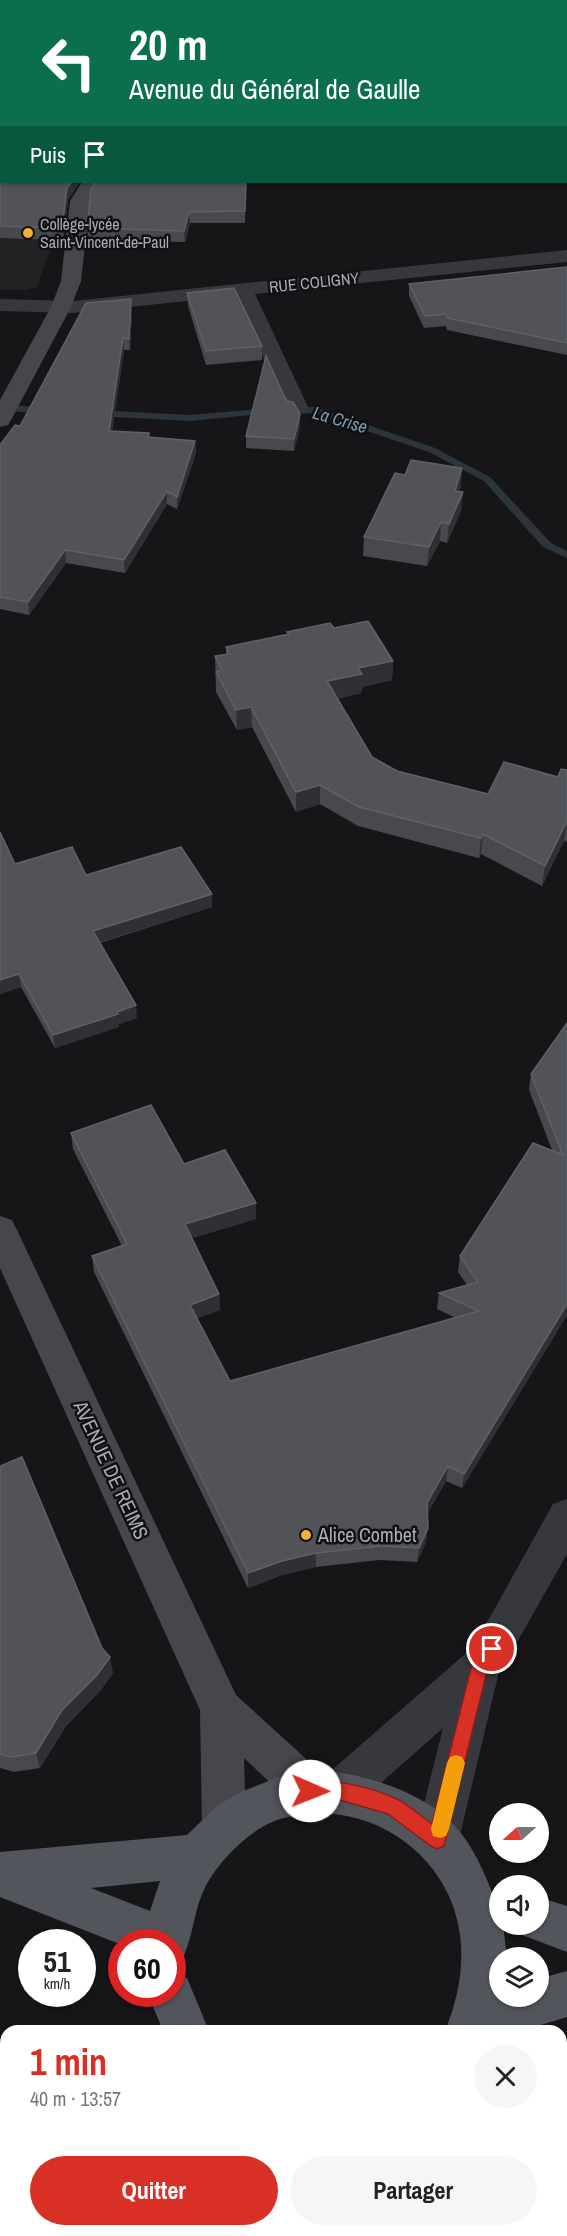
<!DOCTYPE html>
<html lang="fr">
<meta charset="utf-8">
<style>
body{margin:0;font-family:"Archivo Narrow",sans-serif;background:#f6f6f6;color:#222;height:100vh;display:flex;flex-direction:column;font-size:22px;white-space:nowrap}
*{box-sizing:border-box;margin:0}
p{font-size:20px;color:#767676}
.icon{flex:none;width:33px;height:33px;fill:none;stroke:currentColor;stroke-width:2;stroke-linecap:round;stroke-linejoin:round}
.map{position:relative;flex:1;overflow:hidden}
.panel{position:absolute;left:0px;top:2025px;width:567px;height:212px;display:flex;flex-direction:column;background:#fff;border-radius:18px 18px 0 0;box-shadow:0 2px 4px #0004}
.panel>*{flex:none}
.guide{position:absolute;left:0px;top:0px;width:567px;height:183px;box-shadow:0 2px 4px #0004;background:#0b6e4f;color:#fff;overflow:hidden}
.needle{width:39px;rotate:249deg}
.controls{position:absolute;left:489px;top:1803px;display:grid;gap:12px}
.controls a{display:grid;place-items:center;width:60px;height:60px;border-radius:50%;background:#fff;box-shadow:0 2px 4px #0004;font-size:30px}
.speed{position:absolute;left:18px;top:1929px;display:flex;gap:12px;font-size:30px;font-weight:700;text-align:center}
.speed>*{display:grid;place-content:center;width:78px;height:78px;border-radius:50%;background:#fff;box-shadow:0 2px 4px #0004;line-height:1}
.speed small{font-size:15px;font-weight:400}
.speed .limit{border:9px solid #d22;background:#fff;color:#111}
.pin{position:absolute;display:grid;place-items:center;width:51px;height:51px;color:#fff;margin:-26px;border:3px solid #fff;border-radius:50%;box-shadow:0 2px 6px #0007}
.me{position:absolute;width:66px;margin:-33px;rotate:91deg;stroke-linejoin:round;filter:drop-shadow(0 0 4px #0008)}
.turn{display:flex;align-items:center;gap:21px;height:126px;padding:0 30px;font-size:27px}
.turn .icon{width:78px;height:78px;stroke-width:2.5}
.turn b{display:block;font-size:42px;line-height:51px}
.then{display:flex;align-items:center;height:57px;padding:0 30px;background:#0003;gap:12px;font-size:22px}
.round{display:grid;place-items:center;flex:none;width:63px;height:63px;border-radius:32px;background:#f6f6f6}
.summary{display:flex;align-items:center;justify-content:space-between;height:102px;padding:0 30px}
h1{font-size:36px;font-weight:700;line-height:45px;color:#d93025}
.button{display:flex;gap:12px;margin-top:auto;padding:12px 30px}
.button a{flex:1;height:69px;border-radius:36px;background:#d93025;color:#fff;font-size:24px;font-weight:700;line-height:69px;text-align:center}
.button a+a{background:#f6f6f6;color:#222}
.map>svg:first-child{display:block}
.built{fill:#222225}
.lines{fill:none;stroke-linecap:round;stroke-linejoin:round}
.stream{fill:#2c353c;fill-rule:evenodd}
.minor{fill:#37383d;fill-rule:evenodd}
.secondary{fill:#45474d;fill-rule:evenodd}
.primary{fill:#53555c;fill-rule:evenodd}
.wall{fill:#47494d}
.shaded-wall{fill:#2f3033}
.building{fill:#525359;stroke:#5f6168;stroke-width:1.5}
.route{fill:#d93025;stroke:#8d1f18;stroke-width:1.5}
.slow{fill:#f59e0b}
.poi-dot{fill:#f2b134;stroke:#111113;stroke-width:2}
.labels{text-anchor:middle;stroke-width:5;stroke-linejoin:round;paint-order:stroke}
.far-poi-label{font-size:16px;fill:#a8adb8;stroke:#111113;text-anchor:start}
.far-street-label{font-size:16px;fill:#a8adb8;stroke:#111113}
.far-water-label{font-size:18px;font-style:italic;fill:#7f9bb3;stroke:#111113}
.street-label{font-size:20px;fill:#a8adb8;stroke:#111113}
.poi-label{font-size:20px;fill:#a8adb8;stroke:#111113;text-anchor:start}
</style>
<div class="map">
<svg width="567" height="2236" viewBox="0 0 567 2236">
<rect width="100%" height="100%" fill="#161618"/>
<!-- built -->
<path class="built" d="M 0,168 L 2,182 L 59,224 L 37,287 L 25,290 L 0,290 Z"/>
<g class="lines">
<!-- stream -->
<path class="stream" d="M 0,405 L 47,407 L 52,410 L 47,413 L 0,411 Z
M 315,407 L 435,448 L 490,477 L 551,543 L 567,551 L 567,558 L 543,547 L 484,481 L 429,452 L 314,413 L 288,414 L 283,411 L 288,408 Z
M 269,408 L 274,411 L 272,413 L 190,421 L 96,416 L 91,413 L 96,410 L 190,415 Z"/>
<!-- minor -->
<path class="minor" d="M 567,250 L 567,262 L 255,294 L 308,407 L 305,412 L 289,412 L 286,407 L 235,296 L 73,313 L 0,311 L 0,299 L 73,301 Z
M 567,1499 L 567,1554 L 498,1676 L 459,1839 L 453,1855 L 437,1861 L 421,1855 L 415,1839 L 443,1728 L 355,1806 L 340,1812 L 325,1806 L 318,1791 L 325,1776 L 464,1655 L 490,1617 L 553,1504 Z
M 128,2230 L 179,2230 L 176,2236 L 126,2236 Z
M 464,2230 L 515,2230 L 517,2236 L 467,2236 Z"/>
<!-- secondary -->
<path class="secondary" d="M 82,182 L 100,182 L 90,201 L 81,281 L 71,307 L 11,420 L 8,425 L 0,427 L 0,400 L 51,307 L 61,281 L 70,201 Z
M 0,1216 L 12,1220 L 17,1230 L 236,1695 L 325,1776 L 332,1791 L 325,1806 L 310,1812 L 295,1806 L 244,1758 L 246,1827 L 239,1842 L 224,1849 L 209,1842 L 202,1827 L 200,1710 L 0,1268 Z"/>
<!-- primary -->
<path class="primary" d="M 310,1770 C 357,1771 421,1790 454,1825 C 469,1841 479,1861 487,1880 C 493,1895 500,1909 500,1924 L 503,1924 L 507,1958 L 500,1958 L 500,1996 L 538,1996 L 538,1979 L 567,1971 L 567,2017 L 521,2031 L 445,2031 C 463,1987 469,1939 448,1894 C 420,1834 349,1800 284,1818 C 259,1824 235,1846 219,1866 C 192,1899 198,1923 183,1958 L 172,1962 L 172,1942 L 122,1942 L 122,1945 L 0,1897 L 0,1852 L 187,1835 L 218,1805 L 243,1791 L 284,1775 ZM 160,1881 L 150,1911 L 91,1888 Z
M 538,1897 L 567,1906 L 567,1952 L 522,1935 L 518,1924 L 538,1924 Z
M 172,1971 L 187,1978 L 209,2031 L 163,2031 L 148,1994 L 172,1994 Z"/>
</g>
<!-- wall -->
<path class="wall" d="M 0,0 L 567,0 L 567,148 L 566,147 L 566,2 L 2,2 L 68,200 L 63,240 L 0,238 Z
M 566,151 L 567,152 L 567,177 L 566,177 Z
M 246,182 L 245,223 L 190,223 L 185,242 L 88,240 L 87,228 Z
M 475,182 L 501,182 L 476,183 Z
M 567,267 L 567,355 L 447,330 L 446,326 L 424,328 L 409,296 L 409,284 Z
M 187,293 L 262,346 L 262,360 L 206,365 L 188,306 Z
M 132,311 L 130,350 L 124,350 L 112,431 L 149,433 L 149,437 L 195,441 L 196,453 L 177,509 L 167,504 L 125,573 L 66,563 L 29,615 L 0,609 L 0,445 Z
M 287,401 L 300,414 L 300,427 L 294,451 L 246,448 L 246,436 Z
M 461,486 L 459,491 L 463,492 L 461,511 L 447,543 L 440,541 L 427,566 L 363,556 L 364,537 Z
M 334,628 L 393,661 L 392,680 L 362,687 L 361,693 L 337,699 L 372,757 L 397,771 L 488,794 L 558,777 L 567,770 L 567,842 L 564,841 L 542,886 L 481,854 L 479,858 L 358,826 L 320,804 L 296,812 L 252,727 L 237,730 L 216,692 L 215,656 L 226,654 L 226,647 L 287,635 L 287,632 Z
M 0,832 L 15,864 L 86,875 L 212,907 L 100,943 L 137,1018 L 119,1024 L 119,1027 L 55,1048 L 21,987 L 0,994 Z
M 567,1023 L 567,1315 L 462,1488 L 446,1481 L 427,1514 L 426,1542 L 417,1562 L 379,1560 L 316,1567 L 282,1575 L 248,1588 L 94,1272 L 92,1256 L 122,1246 L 73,1149 L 71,1133 L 184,1164 L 256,1203 L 256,1219 L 192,1238 L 219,1294 L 220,1310 L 197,1318 L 230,1381 L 456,1318 L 437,1309 L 439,1293 L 467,1285 L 458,1272 L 460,1256 L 552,1150 L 529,1090 L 531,1074 Z
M 0,1466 L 113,1673 L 100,1691 L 66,1726 L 40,1768 L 14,1772 L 0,1768 Z"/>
<!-- shaded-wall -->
<path class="shaded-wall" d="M 72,182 L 80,182 L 68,200 L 63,240 L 62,228 L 67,188 Z
M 189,212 L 190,223 L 185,242 L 184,231 Z
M 131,299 L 132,311 L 130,350 L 129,339 Z
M 123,338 L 124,350 L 110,443 L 109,431 Z
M 300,414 L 300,427 L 294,451 L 294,439 Z
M 195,441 L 196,453 L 177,509 L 177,497 Z
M 462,468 L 461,486 L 454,509 L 455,491 Z
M 167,491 L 167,504 L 125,573 L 124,560 Z
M 463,492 L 461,511 L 447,543 L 449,524 Z
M 441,522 L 440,541 L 427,566 L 429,547 Z
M 65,550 L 66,563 L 29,615 L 28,602 Z
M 393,661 L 392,680 L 361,687 L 361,693 L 327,701 L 327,681 L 358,668 Z
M 251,707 L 252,727 L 237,730 L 236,710 Z
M 320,785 L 320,804 L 296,812 L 296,792 Z
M 567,821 L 564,841 L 542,886 L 545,866 Z
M 483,834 L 481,854 L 479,858 L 481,838 Z
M 212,894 L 212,907 L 94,944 L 93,931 Z
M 19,974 L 21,987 L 0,994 L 0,980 Z
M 136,1005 L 137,1018 L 119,1024 L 119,1027 L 55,1048 L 53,1035 Z
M 256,1203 L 256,1219 L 186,1240 L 185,1224 Z
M 219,1294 L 220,1310 L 191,1320 L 190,1305 Z
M 567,1304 L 567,1315 L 462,1488 L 464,1474 Z
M 448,1466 L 446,1481 L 425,1518 L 427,1503 Z
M 428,1528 L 426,1542 L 417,1562 L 419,1548 Z
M 316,1553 L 316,1567 L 282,1575 L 248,1588 L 248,1573 L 282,1561 Z
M 110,1657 L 113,1673 L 100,1691 L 66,1726 L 40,1768 L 36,1753 L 62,1710 Z"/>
<!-- building -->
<path class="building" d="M 0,0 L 567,0 L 567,137 L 566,147 L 566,2 L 2,2 L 2,182 L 72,182 L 67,188 L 62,228 L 0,226 Z
M 566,151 L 567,152 L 567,166 L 566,166 Z
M 96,182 L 246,182 L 245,211 L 189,212 L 184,231 L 87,228 L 91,190 Z
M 567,267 L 567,343 L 448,318 L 446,314 L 425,316 L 409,284 Z
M 234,288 L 262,346 L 206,351 L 187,293 Z
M 131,299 L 129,339 L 123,338 L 109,431 L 149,433 L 148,437 L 195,441 L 177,497 L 167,491 L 124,560 L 65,550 L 28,602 L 0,597 L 0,445 L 15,425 L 20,426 L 86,303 Z
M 266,356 L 284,396 L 287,401 L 293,402 L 300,414 L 294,439 L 246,436 Z
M 411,460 L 462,468 L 455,491 L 463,492 L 449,524 L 441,522 L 429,547 L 364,537 L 395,473 L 405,475 Z
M 368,621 L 393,661 L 358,668 L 362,674 L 327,681 L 372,757 L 397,771 L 488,794 L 504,762 L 558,777 L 561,769 L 567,770 L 567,821 L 545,866 L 483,834 L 481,838 L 359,807 L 320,785 L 296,792 L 251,707 L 236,710 L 216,672 L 222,670 L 215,656 L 229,654 L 226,647 L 289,634 L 287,632 L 330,623 L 334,628 Z
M 0,832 L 15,864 L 72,847 L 86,875 L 181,847 L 212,894 L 93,931 L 136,1005 L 117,1012 L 118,1014 L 53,1035 L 19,974 L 0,980 Z
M 567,1023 L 567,1304 L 464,1474 L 448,1466 L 427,1503 L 428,1528 L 419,1548 L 381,1546 L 316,1553 L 282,1561 L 248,1573 L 92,1256 L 127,1244 L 71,1133 L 151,1105 L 184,1164 L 225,1150 L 256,1203 L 185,1224 L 219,1294 L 190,1305 L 230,1381 L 479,1311 L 439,1293 L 478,1282 L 460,1256 L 533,1143 L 563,1155 L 531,1074 Z
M 22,1457 L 102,1648 L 110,1657 L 97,1675 L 62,1710 L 36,1753 L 10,1757 L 0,1754 L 0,1466 Z"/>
<!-- route -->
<path class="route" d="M 492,1641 L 498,1643 L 500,1649 L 487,1671 L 444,1846 L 437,1849 L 431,1846 L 388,1814 L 340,1800 L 304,1797 L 301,1791 L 304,1784 C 326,1775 376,1789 397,1799 C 409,1805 421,1816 432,1824 L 471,1668 L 486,1643 Z"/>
<!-- slow -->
<path class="slow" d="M 456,1755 L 462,1757 L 465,1763 L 449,1829 L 446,1836 L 440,1838 L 433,1836 L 431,1829 L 447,1763 L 450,1757 Z"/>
<!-- markers -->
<g class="poi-dot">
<circle cx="28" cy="233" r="6"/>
<circle cx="306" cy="1535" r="6"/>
</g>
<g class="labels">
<!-- far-poi labels -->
<g class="far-poi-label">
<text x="40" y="230">Collège-lycée<tspan x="40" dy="18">Saint-Vincent-de-Paul</tspan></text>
</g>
<!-- far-street labels -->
<g class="far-street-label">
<text transform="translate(314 282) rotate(-6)" y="6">RUE COLIGNY</text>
</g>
<!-- far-water labels -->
<g class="far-water-label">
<text transform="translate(340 420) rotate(16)" y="6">La Crise</text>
</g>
<!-- street labels -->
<g class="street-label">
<text transform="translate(111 1470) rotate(65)" y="7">AVENUE DE REIMS</text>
</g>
<!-- poi labels -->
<g class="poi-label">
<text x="318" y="1542">Alice Combet</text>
</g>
</g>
</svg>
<div class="controls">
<a><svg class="needle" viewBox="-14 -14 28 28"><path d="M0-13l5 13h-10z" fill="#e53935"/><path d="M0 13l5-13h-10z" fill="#767676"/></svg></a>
<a><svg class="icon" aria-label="sound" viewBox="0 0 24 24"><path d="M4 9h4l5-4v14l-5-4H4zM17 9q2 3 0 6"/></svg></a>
<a><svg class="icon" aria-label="layers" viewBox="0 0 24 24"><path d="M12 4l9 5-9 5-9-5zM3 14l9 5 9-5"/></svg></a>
</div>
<div class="speed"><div>51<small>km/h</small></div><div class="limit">60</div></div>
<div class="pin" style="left:492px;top:1649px;background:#d93025"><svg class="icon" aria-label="arrive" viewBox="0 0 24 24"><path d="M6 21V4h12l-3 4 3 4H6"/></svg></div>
<svg class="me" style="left:310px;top:1791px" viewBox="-20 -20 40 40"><circle r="19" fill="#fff"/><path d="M0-13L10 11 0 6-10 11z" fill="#d93025"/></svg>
<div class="guide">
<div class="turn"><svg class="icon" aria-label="left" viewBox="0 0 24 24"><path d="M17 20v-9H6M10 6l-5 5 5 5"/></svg><div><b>20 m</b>Avenue du Général de Gaulle</div></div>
<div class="then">Puis<svg class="icon" aria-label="arrive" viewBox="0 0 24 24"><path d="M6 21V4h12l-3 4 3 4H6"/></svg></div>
</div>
<section class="panel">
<div class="summary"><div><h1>1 min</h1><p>40 m · 13:57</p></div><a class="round"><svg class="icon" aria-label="close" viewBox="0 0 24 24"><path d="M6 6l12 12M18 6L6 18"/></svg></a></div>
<div class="button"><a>Quitter</a><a>Partager</a></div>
</section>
</div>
